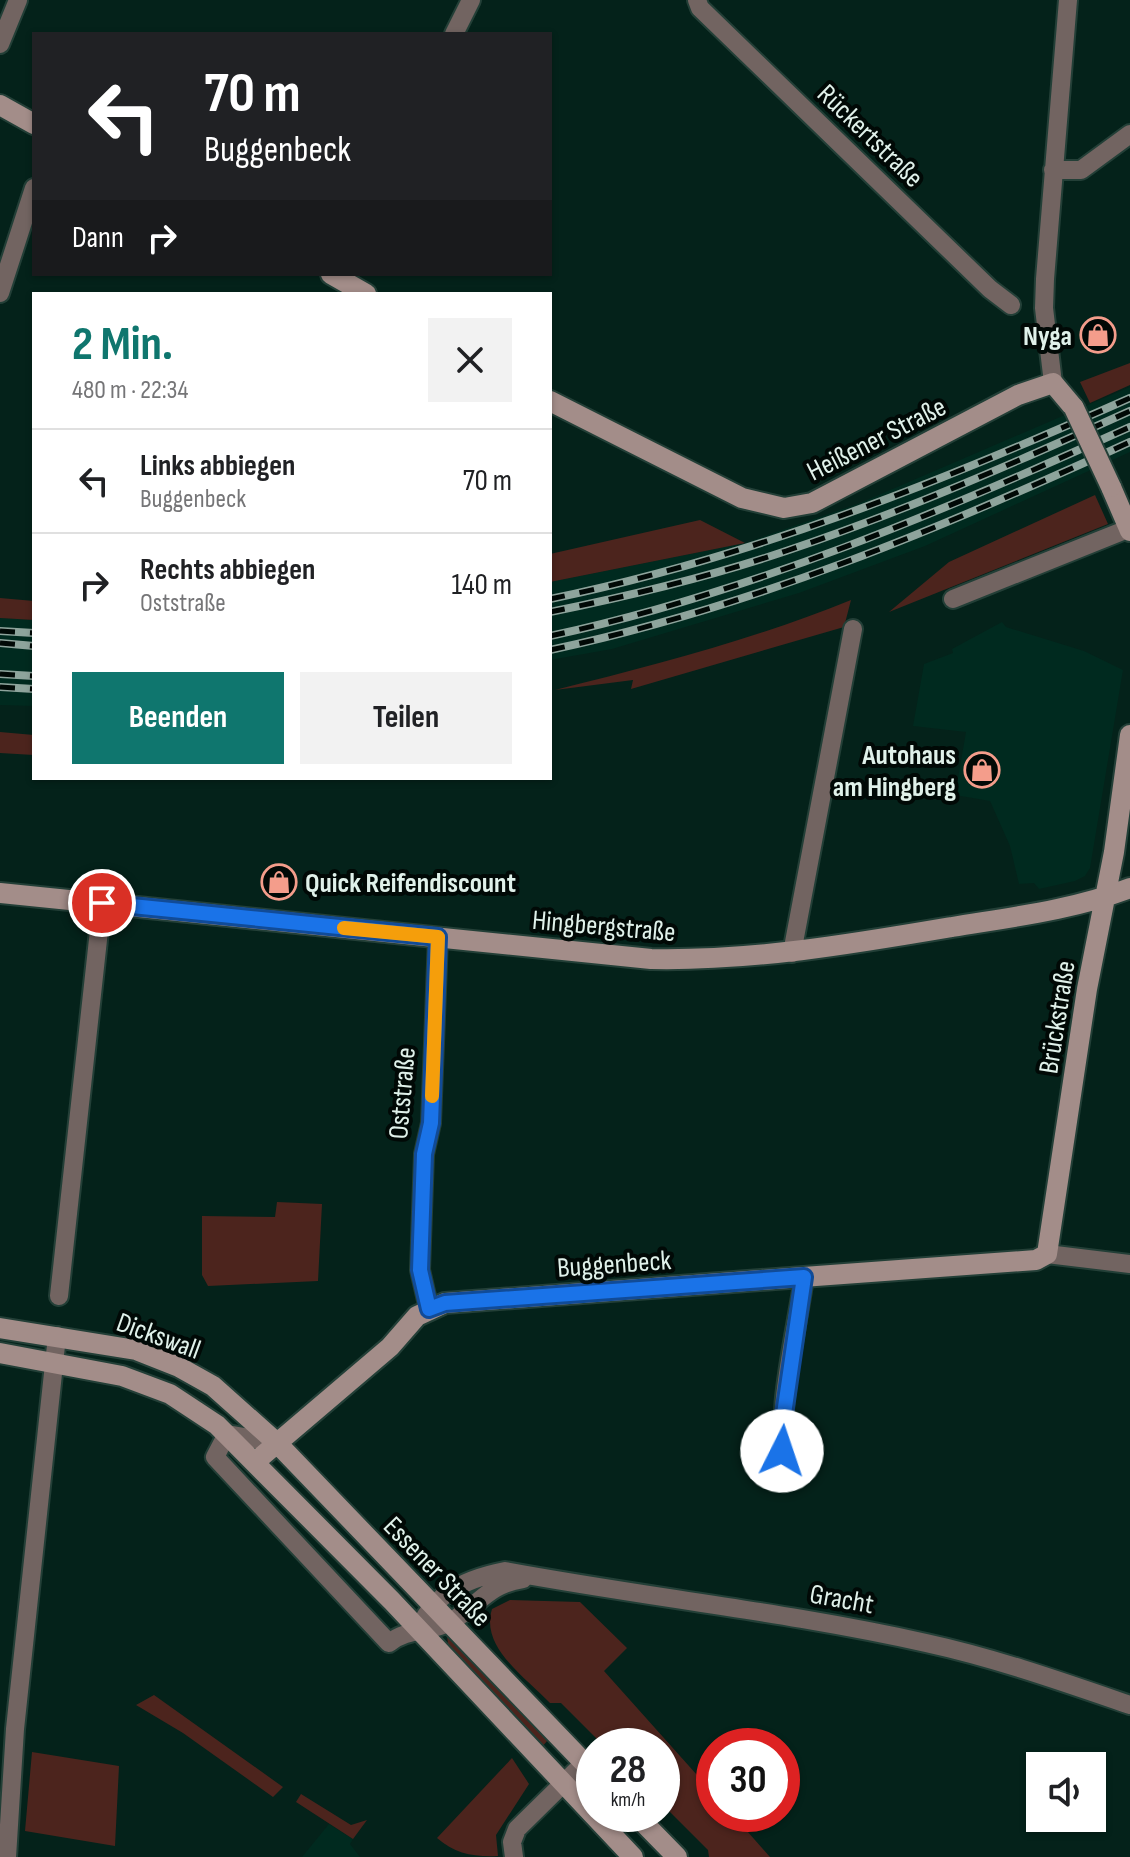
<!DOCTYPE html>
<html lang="de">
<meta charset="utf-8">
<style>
body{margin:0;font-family:"Sofia Sans Condensed",sans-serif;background:#f2f2f2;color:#202124;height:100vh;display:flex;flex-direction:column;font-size:30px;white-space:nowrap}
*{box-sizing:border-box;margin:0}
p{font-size:26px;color:#757577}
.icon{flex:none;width:44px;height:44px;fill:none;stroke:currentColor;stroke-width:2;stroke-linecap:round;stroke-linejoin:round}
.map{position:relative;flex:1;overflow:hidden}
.side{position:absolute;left:32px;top:292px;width:520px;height:488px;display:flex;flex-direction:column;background:#fff;border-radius:0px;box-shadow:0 2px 6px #0004}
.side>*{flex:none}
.hud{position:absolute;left:32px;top:32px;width:520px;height:244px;border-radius:0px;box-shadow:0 2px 6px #0004;background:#202124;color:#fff;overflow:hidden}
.buttons{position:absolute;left:1026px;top:1752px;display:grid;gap:16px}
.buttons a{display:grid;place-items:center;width:80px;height:80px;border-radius:0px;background:#fff;box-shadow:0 2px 6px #0004;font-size:40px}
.speed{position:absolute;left:576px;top:1728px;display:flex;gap:16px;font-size:40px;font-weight:700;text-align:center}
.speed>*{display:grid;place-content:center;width:104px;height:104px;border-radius:50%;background:#fff;box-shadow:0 2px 6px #0004;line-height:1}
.speed small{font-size:20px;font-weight:400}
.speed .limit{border:12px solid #d22;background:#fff;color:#111}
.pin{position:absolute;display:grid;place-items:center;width:68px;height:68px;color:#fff;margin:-34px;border:4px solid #fff;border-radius:50%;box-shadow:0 2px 8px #0007}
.me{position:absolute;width:88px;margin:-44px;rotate:4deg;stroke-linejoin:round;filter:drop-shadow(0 0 6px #0008)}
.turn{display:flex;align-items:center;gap:28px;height:168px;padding:0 40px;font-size:36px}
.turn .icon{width:104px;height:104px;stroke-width:2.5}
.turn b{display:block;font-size:56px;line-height:68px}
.then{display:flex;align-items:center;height:76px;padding:0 40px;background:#0003;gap:16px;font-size:30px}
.round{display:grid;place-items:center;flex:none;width:84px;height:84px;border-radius:0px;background:#f2f2f2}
.overview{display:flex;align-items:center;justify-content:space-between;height:136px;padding:0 40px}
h1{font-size:48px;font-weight:700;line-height:60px;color:#0f766e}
.button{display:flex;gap:16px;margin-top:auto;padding:16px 40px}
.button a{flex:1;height:92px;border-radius:0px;background:#0f766e;color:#fff;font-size:32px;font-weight:700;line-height:92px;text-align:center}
.button a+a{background:#f2f2f2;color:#202124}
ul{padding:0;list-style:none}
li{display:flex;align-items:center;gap:24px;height:104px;padding:0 40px;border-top:2px solid #e0e0e0}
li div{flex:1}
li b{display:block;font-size:30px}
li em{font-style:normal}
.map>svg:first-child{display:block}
.built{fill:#002a1f}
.green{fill:#4c241d}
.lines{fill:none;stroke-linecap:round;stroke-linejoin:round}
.street-casing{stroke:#233f37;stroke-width:22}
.secondary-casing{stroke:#233f37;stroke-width:24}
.street{stroke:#726461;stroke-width:18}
.secondary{stroke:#a38d89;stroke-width:20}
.rail-casing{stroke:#8ea49c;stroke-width:8}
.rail{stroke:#010906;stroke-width:5;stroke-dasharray:15;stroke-linecap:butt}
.secondary-bridge-casing{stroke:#233f37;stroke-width:24;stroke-linecap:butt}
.secondary-bridge{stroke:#a38d89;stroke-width:20}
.route-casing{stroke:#114b97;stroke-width:20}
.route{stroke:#1a73e8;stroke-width:14}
.slow{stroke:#f59e0b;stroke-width:14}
.labels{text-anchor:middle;stroke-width:8;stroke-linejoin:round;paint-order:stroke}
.street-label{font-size:28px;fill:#e0f1ea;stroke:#010906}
.poi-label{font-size:28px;font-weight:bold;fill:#e0f1ea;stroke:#010906;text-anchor:end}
</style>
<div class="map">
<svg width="1130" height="1857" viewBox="0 0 1130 1857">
<rect width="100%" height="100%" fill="#04221a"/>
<!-- built -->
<path class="built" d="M 1130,387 L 1130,452 L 925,546 L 799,593 L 612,649 L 550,660 L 550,582 L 745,543 L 860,503 Z
M 0,618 L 34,620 L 34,706 L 0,705 Z
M 1002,622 L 1006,627 L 1084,651 L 1123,670 L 1090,868 L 1085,876 L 1075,881 L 1039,889 L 1034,883 L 1019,884 L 1010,846 L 990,801 L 955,795 L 966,732 L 913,726 L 924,664 L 953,653 L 952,649 Z
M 329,1824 L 353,1839 L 350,1844 L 360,1857 L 302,1857 Z"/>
<!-- green -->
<path class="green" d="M 1130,363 L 1130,385 L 1090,403 L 1080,382 Z
M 1095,495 L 1108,524 L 889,612 L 949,562 Z
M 700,520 L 745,543 L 550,582 L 550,554 Z
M 0,598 L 34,601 L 34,620 L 0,618 Z
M 851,600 L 844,627 L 631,689 L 633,680 L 555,690 C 655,665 755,639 851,600 Z
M 0,732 L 34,735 L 34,755 L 0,753 Z
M 277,1202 L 322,1204 L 318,1281 L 208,1286 L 202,1275 L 202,1216 L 275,1217 Z
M 510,1600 L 580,1602 L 627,1648 L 604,1671 L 714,1794 L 714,1814 L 732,1814 L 770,1857 L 709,1857 L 708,1850 L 662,1804 L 662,1746 L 604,1746 L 561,1703 L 550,1703 C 525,1677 480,1647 492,1609 Z
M 447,1636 L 548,1740 L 541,1748 L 449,1651 Z
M 154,1695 L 283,1787 L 273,1797 L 183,1733 L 136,1705 Z
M 32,1752 L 119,1766 L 115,1846 L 25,1831 Z
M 512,1758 L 529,1784 L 496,1835 L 498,1856 C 474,1857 455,1854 437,1838 Z
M 301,1794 L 351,1825 L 367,1820 L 353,1839 L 296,1802 Z"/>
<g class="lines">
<defs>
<path id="street" d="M 697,0 L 700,8 L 990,289 L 1011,305
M 454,34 L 471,0
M 0,44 L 18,0
M 1053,170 L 1081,170 L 1130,134
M 0,293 L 34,188
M 1053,383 L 1044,308 L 1045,279 L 1068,0
M 953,599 L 1130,528
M 792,953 L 853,629
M 1047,1254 L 1130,1264
M 59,1296 L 102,903
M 429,1309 L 420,1270 L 424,1154 L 431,1123 L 438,937
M 277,1443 L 227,1434 L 215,1457 L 389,1643 C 407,1628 428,1633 448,1623 C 477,1608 487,1584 523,1579
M 789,1472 C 772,1424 797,1331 804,1277
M 419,1630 C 432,1593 469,1578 505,1571 C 645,1597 787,1612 926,1643 C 995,1658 1063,1682 1130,1705
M 7,1857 L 15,1729 L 57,1336
M 514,1857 L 512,1842 L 517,1829 L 584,1763"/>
<path id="secondary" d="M 0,105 L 34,124
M 331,274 L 366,294
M 550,401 L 742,498 L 784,508 L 812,503 L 1018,395 L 1053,383 L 1074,408
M 1111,487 L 1130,531
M 0,893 L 651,959 C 753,961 852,944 952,927 C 1012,917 1073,910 1130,888
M 0,1328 L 136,1350 L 179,1367 L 213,1386 L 277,1443 L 594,1773
M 0,1353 L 122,1376 L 170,1394 L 217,1425 L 392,1601 L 633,1857
M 255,1462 L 390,1347 L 417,1316 L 445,1303 L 1036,1260 L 1047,1254 L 1087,989 L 1114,852 L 1130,735
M 635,1814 L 677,1857"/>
</defs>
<!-- street casing -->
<use href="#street" class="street-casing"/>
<!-- secondary casing -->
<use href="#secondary" class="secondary-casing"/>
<!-- street -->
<use href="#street" class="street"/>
<!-- secondary -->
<use href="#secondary" class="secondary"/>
<defs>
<path id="rail" d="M 550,599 C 753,557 941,482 1130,398
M 550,612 C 629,596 709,577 786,551 C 903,512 1017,462 1130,411
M 0,631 L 34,633
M 550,636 C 753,592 941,512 1130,427
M 0,643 L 34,646
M 550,650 C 753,607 942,528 1130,442
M 0,674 L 34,676
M 0,687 L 34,689"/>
</defs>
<!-- rail casing -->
<use href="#rail" class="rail-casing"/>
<!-- rail -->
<use href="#rail" class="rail"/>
<defs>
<path id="secondary-bridge" d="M 1074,408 L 1111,487"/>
</defs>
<!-- secondary-bridge casing -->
<use href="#secondary-bridge" class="secondary-bridge-casing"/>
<!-- secondary-bridge -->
<use href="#secondary-bridge" class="secondary-bridge"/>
</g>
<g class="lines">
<defs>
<path id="route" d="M 102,903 L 438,937 L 431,1123 L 424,1154 L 420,1270 L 429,1309 L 445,1303 L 804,1277 L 783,1421 L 782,1451"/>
</defs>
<!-- route casing -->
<use href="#route" class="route-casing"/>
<!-- route -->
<use href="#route" class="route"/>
<!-- slow -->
<path class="slow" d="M 344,928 L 438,937 L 432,1096"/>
</g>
<!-- icons -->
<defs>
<symbol id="shop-ring" viewBox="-11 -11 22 22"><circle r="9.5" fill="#010906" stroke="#f49d8b" stroke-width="1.5"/><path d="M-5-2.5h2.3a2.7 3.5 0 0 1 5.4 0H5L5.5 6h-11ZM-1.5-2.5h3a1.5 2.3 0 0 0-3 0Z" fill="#f49d8b"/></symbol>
</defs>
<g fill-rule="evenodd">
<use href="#shop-ring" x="1078" y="315" width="40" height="40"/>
<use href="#shop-ring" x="962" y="750" width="40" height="40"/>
<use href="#shop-ring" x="259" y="862" width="40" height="40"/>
</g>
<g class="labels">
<!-- street labels -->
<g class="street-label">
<text transform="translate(871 135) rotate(44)" y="10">Rückertstraße</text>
<text transform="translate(876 438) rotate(-27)" y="10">Heißener Straße</text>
<text transform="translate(604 925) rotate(5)" y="10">Hingbergstraße</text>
<text transform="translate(1056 1017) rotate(-81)" y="10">Brückstraße</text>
<text transform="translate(401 1093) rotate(-85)" y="10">Oststraße</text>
<text transform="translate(614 1263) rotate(-4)" y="10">Buggenbeck</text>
<text transform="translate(159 1335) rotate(20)" y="10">Dickswall</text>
<text transform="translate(438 1571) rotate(46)" y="10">Essener Straße</text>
<text transform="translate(842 1598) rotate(10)" y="10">Gracht</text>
</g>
<!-- poi labels -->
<g class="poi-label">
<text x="1072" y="345">Nyga</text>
<text x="956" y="764">Autohaus<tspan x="956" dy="32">am Hingberg</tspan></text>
<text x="305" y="892" text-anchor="start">Quick Reifendiscount</text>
</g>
</g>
</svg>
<div class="buttons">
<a><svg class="icon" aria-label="sound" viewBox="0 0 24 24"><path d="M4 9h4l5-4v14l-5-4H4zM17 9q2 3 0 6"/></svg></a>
</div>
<div class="speed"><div>28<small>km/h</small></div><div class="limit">30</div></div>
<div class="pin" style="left:102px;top:903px;background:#d93025"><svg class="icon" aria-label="arrive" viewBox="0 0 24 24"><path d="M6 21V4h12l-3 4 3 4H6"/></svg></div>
<svg class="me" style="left:782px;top:1451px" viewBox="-20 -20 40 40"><circle r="19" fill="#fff"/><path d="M0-13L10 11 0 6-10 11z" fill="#1a73e8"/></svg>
<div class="hud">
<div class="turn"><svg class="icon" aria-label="left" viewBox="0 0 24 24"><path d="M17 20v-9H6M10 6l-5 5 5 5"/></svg><div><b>70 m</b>Buggenbeck</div></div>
<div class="then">Dann<svg class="icon" aria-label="right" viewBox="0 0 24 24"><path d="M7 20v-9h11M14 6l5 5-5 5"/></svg></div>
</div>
<section class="side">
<div class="overview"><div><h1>2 Min.</h1><p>480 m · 22:34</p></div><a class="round"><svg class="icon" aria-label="close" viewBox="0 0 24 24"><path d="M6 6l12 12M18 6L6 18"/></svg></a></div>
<ul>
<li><svg class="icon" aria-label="left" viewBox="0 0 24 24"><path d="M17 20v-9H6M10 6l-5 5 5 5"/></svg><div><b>Links abbiegen</b><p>Buggenbeck</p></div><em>70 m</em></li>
<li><svg class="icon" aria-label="right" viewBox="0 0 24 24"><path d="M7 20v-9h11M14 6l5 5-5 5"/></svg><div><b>Rechts abbiegen</b><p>Oststraße</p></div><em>140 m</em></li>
</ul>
<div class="button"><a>Beenden</a><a>Teilen</a></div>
</section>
</div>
